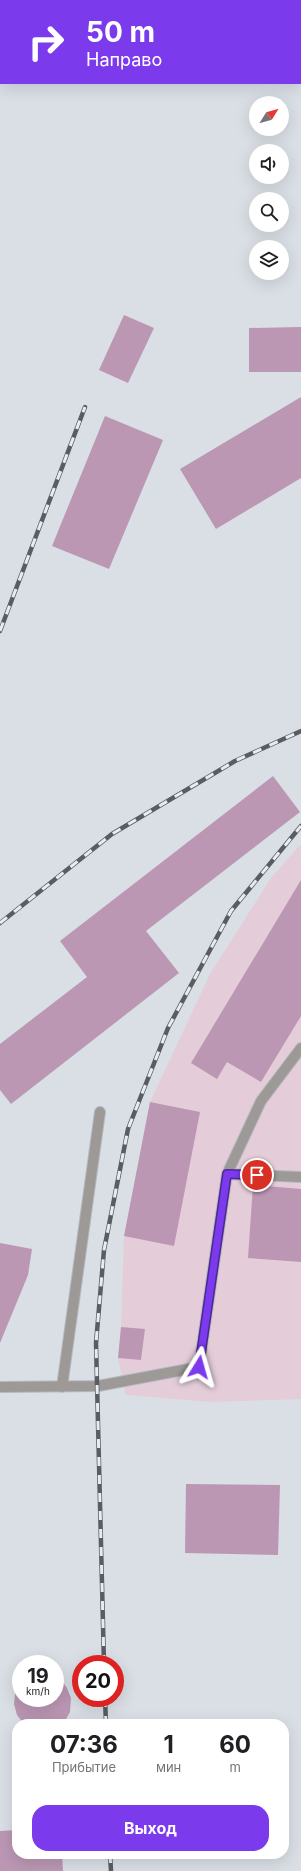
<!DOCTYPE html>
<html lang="ru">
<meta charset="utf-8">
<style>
body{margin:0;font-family:Inter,sans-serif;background:#f2f2f2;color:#202124;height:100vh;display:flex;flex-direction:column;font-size:15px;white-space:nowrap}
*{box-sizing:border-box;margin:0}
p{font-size:13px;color:#757577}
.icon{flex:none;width:22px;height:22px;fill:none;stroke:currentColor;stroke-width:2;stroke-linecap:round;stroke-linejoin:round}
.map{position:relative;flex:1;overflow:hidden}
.sheet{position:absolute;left:12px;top:1719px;width:277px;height:140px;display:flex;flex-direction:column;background:#fff;border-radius:16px;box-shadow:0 4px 16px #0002}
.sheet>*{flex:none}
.banner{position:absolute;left:0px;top:0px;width:301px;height:84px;box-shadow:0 4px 16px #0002;background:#7c3aed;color:#fff;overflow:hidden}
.needle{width:26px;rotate:53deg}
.tools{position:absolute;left:249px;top:96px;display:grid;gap:8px}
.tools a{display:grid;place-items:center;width:40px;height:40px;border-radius:50%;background:#fff;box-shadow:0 4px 16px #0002;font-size:20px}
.speed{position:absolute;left:12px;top:1655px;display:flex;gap:8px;font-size:20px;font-weight:700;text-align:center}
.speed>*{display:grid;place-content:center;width:52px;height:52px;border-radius:50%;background:#fff;box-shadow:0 4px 16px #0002;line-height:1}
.speed small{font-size:10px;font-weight:400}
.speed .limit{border:6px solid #d22;background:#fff;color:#111}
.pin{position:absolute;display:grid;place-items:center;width:34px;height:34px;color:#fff;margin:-17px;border:2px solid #fff;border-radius:50%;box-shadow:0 1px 4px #0007}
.me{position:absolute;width:44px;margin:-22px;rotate:8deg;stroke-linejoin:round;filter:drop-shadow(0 0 3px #0008)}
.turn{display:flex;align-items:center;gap:14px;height:84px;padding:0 20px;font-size:18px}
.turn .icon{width:52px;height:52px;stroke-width:2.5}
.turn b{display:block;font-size:28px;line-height:34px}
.eta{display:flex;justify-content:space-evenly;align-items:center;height:68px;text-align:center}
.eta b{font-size:24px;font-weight:700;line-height:28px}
.cta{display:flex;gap:8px;margin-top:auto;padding:8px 20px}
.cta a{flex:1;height:46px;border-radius:16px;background:#7c3aed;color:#fff;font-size:16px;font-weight:700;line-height:46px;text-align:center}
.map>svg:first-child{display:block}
.industrial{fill:#e4cdd9}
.building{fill:#bb97b3}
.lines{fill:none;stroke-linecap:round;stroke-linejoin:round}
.lane-casing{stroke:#b5bac0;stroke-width:12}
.street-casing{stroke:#b5bac0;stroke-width:12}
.primary-casing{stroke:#b5bac0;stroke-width:12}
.lane{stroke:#9c9997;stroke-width:10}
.street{stroke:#9c9997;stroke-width:10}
.primary{stroke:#66605d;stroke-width:10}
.rail-casing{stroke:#5a5d60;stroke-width:4.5}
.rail{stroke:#e6ecf2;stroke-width:3;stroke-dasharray:9;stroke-linecap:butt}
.route-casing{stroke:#51269a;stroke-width:10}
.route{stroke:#7c3aed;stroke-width:7}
</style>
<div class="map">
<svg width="301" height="1871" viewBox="0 0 301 1871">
<rect width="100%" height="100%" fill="#d9dfe5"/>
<!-- industrial -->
<path class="industrial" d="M 301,844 L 301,1399 L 211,1402 L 126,1395 L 118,1358 L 121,1327 L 124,1236 L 150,1102 L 210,974 L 271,878 Z"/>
<!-- building -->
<path class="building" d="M 124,315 L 154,328 L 128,383 L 99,370 Z
M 301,327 L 301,372 L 249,372 L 249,328 Z
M 301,397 L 301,478 L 216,529 L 180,469 Z
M 105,416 L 163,440 L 109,569 L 52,546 Z
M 273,776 L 300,812 L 146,931 L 179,973 L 11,1104 L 0,1090 L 0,1044 L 87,977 L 60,941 Z
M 301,880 L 301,1016 L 261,1082 L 227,1062 L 217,1079 L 191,1063 Z
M 150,1102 L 200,1112 L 174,1246 L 124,1236 Z
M 253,1185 L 301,1189 L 301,1262 L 248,1258 Z
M 0,1243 L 32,1249 L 28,1275 L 0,1343 Z
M 121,1327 L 145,1329 L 141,1360 L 118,1358 Z
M 186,1484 L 280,1485 L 278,1555 L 185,1553 Z
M 55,1677 L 62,1681 L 67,1688 L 71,1698 L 70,1712 L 66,1719 L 61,1724 L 24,1724 L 17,1715 L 14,1704 L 15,1694 L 19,1687 L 21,1685 L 21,1698 L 55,1698 Z
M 17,1830 L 17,1854 L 62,1854 L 63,1871 L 0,1871 L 0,1831 Z"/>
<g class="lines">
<defs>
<path id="lane" d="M 227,1174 L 261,1101 L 301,1048
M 0,1387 L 98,1386 L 199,1367 L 227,1174 L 301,1177
M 62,1387 L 100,1112"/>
<path id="street" d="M 35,1 L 36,0"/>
<path id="primary" d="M 0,44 L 1,44
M 300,48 L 301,48"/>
</defs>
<!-- lane casing -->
<use href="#lane" class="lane-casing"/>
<!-- street casing -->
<use href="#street" class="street-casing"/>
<!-- primary casing -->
<use href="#primary" class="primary-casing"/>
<!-- lane -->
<use href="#lane" class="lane"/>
<!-- street -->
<use href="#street" class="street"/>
<!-- primary -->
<use href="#primary" class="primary"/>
<defs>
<path id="rail" d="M 0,631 L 85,407
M 0,923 L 112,834 L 235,761 L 301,731
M 104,1664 L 96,1343 L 104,1250 L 128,1129 L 168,1028 L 231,911 L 301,826
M 105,1698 L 106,1724
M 110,1854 L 111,1871"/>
</defs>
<!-- rail casing -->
<use href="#rail" class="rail-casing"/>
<!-- rail -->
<use href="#rail" class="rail"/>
</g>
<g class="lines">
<defs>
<path id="route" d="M 199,1367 L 227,1174 L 257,1175"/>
</defs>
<!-- route casing -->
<use href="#route" class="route-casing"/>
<!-- route -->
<use href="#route" class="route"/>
</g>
</svg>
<div class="tools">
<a><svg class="needle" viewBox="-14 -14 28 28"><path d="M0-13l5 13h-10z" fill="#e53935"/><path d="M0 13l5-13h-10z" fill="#757577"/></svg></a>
<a><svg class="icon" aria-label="sound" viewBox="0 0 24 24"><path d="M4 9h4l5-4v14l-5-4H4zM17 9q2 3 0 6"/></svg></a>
<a><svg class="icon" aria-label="search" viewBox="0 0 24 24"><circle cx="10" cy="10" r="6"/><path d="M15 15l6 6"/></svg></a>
<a><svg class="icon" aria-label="layers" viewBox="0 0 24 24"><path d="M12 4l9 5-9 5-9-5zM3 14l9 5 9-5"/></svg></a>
</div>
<div class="speed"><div>19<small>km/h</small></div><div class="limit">20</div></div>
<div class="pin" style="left:257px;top:1175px;background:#d93025"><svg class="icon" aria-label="arrive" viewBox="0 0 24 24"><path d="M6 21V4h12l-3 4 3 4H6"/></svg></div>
<svg class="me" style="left:199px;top:1367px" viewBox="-20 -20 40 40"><path d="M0-17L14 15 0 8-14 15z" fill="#7c3aed" stroke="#fff" stroke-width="4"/></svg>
<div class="banner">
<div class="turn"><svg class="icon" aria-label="right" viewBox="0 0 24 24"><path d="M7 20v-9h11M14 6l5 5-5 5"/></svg><div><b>50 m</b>Направо</div></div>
</div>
<section class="sheet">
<div class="eta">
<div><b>07:36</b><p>Прибытие</p></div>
<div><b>1</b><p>мин</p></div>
<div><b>60</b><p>m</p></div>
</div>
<div class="cta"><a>Выход</a></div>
</section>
</div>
